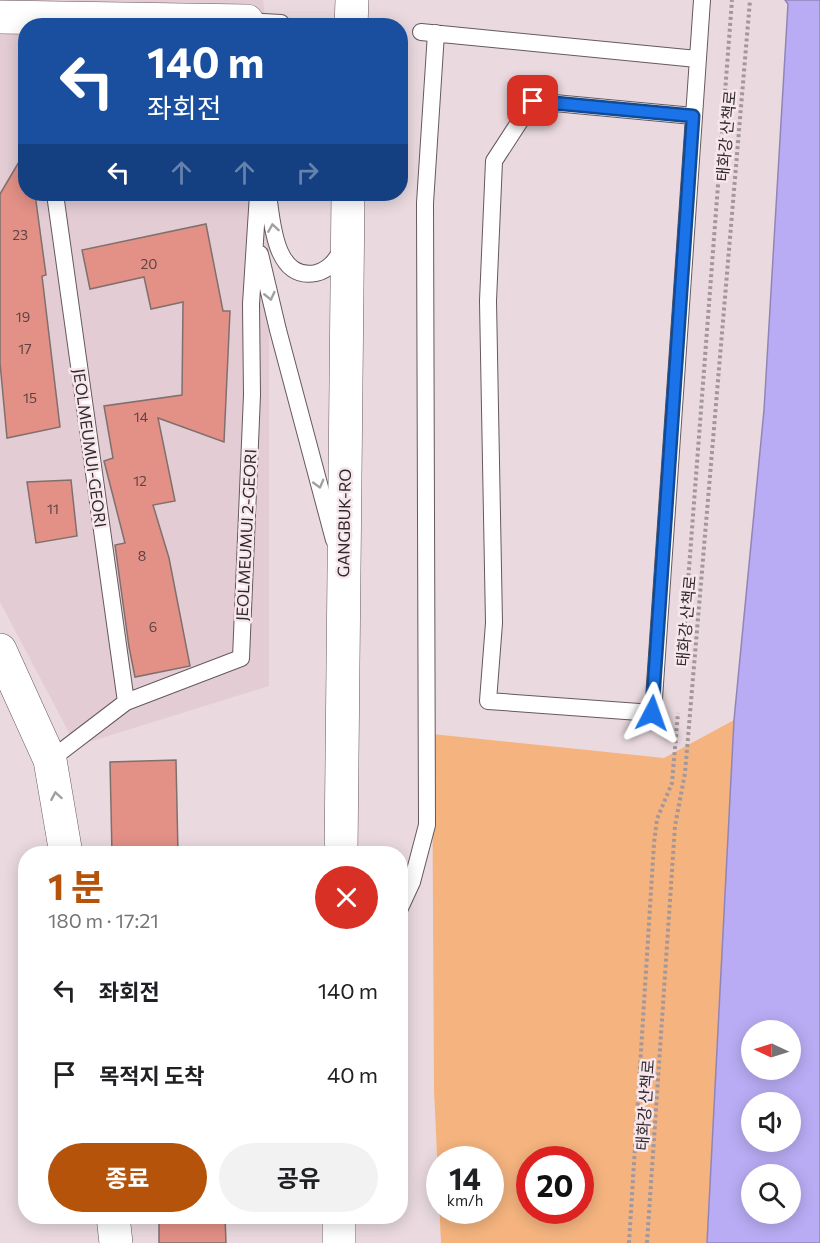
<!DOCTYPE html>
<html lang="ko">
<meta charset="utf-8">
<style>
body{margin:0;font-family:Commissioner,"Noto Sans KR",sans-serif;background:#f2f2f2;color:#202124;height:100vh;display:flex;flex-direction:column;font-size:22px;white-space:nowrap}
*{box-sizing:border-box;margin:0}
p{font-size:20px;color:#757577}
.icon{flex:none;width:33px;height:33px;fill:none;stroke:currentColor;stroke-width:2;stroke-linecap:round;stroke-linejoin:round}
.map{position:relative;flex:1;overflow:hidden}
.drawer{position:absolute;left:18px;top:846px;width:390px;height:378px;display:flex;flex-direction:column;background:#fff;border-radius:24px;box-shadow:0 3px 15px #0003}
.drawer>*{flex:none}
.hud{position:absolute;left:18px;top:18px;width:390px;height:183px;border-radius:24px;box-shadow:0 3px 15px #0003;background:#1a4fa0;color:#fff;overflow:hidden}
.needle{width:39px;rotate:274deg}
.controls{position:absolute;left:741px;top:1020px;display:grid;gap:12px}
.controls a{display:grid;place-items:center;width:60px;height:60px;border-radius:50%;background:#fff;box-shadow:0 3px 15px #0003;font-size:30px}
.speed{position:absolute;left:426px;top:1146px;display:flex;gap:12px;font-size:30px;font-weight:700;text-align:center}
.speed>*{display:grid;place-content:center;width:78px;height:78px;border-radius:50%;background:#fff;box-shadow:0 3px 15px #0003;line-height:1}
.speed small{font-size:15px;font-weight:400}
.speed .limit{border:9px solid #d22;background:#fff;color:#111}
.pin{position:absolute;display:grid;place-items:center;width:51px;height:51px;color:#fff;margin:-26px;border-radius:12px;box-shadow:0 3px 9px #0006}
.me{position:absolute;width:66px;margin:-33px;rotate:4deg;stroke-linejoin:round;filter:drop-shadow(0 0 4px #0008)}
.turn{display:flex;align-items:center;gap:21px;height:126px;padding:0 30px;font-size:27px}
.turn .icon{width:78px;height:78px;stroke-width:2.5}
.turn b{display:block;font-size:42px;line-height:51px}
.lanes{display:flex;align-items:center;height:57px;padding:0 30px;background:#0003;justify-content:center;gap:30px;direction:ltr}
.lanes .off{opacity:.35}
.round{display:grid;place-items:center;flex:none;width:63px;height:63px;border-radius:32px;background:#f2f2f2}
.overview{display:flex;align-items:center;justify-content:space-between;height:102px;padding:0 30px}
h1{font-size:36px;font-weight:700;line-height:45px;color:#b45309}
.primary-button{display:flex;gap:12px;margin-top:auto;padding:12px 30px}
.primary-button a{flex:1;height:69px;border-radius:36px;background:#b45309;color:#fff;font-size:24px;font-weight:700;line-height:69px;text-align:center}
.primary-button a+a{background:#f2f2f2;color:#202124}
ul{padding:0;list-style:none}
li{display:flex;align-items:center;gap:18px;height:84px;padding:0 30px}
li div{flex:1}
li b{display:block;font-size:22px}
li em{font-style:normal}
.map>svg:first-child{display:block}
.built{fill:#e3ccd4}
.green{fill:#f5b47f;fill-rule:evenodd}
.water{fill:#b9acf4;stroke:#9085b8;stroke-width:1.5;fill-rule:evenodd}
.building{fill:#e39086;stroke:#7f706e;stroke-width:1.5}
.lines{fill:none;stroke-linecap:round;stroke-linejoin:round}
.lane-casing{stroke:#66595d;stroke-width:18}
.street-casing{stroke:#66595d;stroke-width:34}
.secondary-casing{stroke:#66595d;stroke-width:34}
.path{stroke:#a3979a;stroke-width:4;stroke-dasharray:3 3;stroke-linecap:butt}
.lane{stroke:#fff;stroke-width:16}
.street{stroke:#fff;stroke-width:33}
.secondary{stroke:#fff;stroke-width:33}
.oneway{stroke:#a19fa0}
.route-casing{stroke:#114b97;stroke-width:15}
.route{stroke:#1a73e8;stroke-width:10}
.labels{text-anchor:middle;stroke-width:5;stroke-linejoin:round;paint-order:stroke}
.number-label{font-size:14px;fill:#5c4342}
.street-label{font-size:16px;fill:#2f292b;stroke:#f7e7ec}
</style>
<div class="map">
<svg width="820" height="1243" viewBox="0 0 820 1243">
<rect width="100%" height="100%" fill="#eadadf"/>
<!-- built -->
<path class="built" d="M 0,0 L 263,0 L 266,25 L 26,26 L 26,194 L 269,194 L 269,686 L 76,746 L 0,602 Z"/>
<!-- green -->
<path class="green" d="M 734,720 L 707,1243 L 441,1243 L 434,1090 L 432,734 L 664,758 ZM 440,1160 L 490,1160 L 490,1210 L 440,1210 ZM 530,1160 L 580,1160 L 580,1210 L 530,1210 Z"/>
<!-- water -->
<path class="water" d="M 785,0 L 820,0 L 820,1243 L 707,1243 L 734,720 L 764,410 L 788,4 ZM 752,1030 L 790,1030 L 790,1070 L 752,1070 ZM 752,1102 L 790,1102 L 790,1142 L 752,1142 ZM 752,1174 L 790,1174 L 790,1214 L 752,1214 Z"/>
<!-- building -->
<path class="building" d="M 26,150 L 26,194 L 35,194 L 46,275 L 42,276 L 60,427 L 7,438 L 0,363 L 0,194 Z
M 206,224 L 223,311 L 230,311 L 224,442 L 158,418 L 175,501 L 153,505 L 169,558 L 190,666 L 135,677 L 129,647 L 115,545 L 125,543 L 104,461 L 113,458 L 104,406 L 182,395 L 183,302 L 151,309 L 144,277 L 90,289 L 82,250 Z
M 71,480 L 77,536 L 36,543 L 27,482 Z
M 176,760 L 178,854 L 112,854 L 110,762 Z
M 159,1216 L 225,1216 L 226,1243 L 159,1243 Z"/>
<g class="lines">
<defs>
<path id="lane" d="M 247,26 L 247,21 L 281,23
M 421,32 L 697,59
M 693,116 L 533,101 L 494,161 L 488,301 L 494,623 L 488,701 L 653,713 L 702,0
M 55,194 L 126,702
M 268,194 C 272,220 274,281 316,273 C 329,270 338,258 343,247
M 260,254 L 278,330 L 334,540
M 50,760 L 126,702 L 241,658 L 252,395 L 251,304 L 258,194
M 400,908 L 412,882 L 427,825 L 425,203 L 436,33"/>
<path id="street" d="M 0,17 L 247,21"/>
<path id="secondary" d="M 351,26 L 352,0
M 0,650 L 50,760 L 66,854
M 341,854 L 348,194
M 113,1216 L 116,1243
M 339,1243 L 339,1216"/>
</defs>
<!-- lane casing -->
<use href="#lane" class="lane-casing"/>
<!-- street casing -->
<use href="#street" class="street-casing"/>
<!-- secondary casing -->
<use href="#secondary" class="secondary-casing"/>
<!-- path -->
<path class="path" d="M 683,648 L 732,0
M 629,1243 L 654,843 L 657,819 L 672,783 L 678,713
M 647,1243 L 675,826 L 685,773 L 750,0"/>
<!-- lane -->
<use href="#lane" class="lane"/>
<!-- street -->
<use href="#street" class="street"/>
<!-- secondary -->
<use href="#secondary" class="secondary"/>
</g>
<!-- one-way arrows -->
<defs><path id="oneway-chevron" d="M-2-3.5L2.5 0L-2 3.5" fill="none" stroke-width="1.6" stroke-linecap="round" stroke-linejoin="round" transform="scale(1.5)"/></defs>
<g class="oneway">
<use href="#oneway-chevron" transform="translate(273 228) rotate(-99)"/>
<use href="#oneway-chevron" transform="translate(270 296) rotate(77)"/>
<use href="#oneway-chevron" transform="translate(319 484) rotate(75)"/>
<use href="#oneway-chevron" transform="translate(56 796) rotate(-100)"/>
</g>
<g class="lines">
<defs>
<path id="route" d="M 533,101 L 693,116 L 652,713"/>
</defs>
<!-- route casing -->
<use href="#route" class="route-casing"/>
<!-- route -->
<use href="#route" class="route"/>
</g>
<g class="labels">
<!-- number labels -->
<g class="number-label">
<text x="20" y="240">23</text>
<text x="149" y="269">20</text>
<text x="23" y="322">19</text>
<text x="25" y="354">17</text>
<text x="30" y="403">15</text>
<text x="141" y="422">14</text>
<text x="140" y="486">12</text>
<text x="53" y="514">11</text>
<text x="142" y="561">8</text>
<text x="153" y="632">6</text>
</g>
<!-- street labels -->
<g class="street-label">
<text transform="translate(726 136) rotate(-85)" y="6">태화강 산책로</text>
<text transform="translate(90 448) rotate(82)" y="6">JEOLMEUMUI-GEORI</text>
<text transform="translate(344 523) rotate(-89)" y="6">GANGBUK-RO</text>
<text transform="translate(246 535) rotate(-87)" y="6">JEOLMEUMUI 2-GEORI</text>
<text transform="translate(686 621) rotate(-85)" y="6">태화강 산책로</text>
<text transform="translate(645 1105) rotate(-86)" y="6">태화강 산책로</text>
</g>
</g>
</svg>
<div class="controls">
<a><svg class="needle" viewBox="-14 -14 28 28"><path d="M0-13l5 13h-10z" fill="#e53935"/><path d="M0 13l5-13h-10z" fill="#757577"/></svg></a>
<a><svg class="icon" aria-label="sound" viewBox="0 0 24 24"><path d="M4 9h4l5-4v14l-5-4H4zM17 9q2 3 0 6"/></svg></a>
<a><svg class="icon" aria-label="search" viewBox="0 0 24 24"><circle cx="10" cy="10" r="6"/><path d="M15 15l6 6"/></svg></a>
</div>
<div class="speed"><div>14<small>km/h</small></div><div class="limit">20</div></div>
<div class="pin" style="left:533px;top:101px;background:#d93025"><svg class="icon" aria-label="arrive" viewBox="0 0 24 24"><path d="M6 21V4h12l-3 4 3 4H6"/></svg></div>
<svg class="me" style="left:652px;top:713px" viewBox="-20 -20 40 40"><path d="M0-17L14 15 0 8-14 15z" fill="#1a73e8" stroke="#fff" stroke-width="4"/></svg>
<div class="hud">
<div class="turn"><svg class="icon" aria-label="left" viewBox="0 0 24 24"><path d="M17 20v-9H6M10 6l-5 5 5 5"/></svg><div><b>140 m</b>좌회전</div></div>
<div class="lanes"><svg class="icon" aria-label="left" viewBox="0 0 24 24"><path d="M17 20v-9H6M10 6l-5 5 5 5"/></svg><svg class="icon off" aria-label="ahead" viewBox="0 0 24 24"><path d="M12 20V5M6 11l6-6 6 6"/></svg><svg class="icon off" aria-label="ahead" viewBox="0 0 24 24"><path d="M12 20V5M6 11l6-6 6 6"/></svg><svg class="icon off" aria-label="right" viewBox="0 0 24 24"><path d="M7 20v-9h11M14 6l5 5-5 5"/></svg></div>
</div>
<section class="drawer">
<div class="overview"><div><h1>1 분</h1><p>180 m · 17:21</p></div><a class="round" style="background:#d93025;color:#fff"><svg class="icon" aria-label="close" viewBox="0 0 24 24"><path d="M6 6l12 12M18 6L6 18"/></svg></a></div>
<ul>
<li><svg class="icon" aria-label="left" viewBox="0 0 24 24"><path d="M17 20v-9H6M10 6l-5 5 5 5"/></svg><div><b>좌회전</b></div><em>140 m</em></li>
<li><svg class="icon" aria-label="arrive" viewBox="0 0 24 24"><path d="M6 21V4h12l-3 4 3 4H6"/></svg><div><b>목적지 도착</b></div><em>40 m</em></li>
</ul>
<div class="primary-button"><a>종료</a><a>공유</a></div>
</section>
</div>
